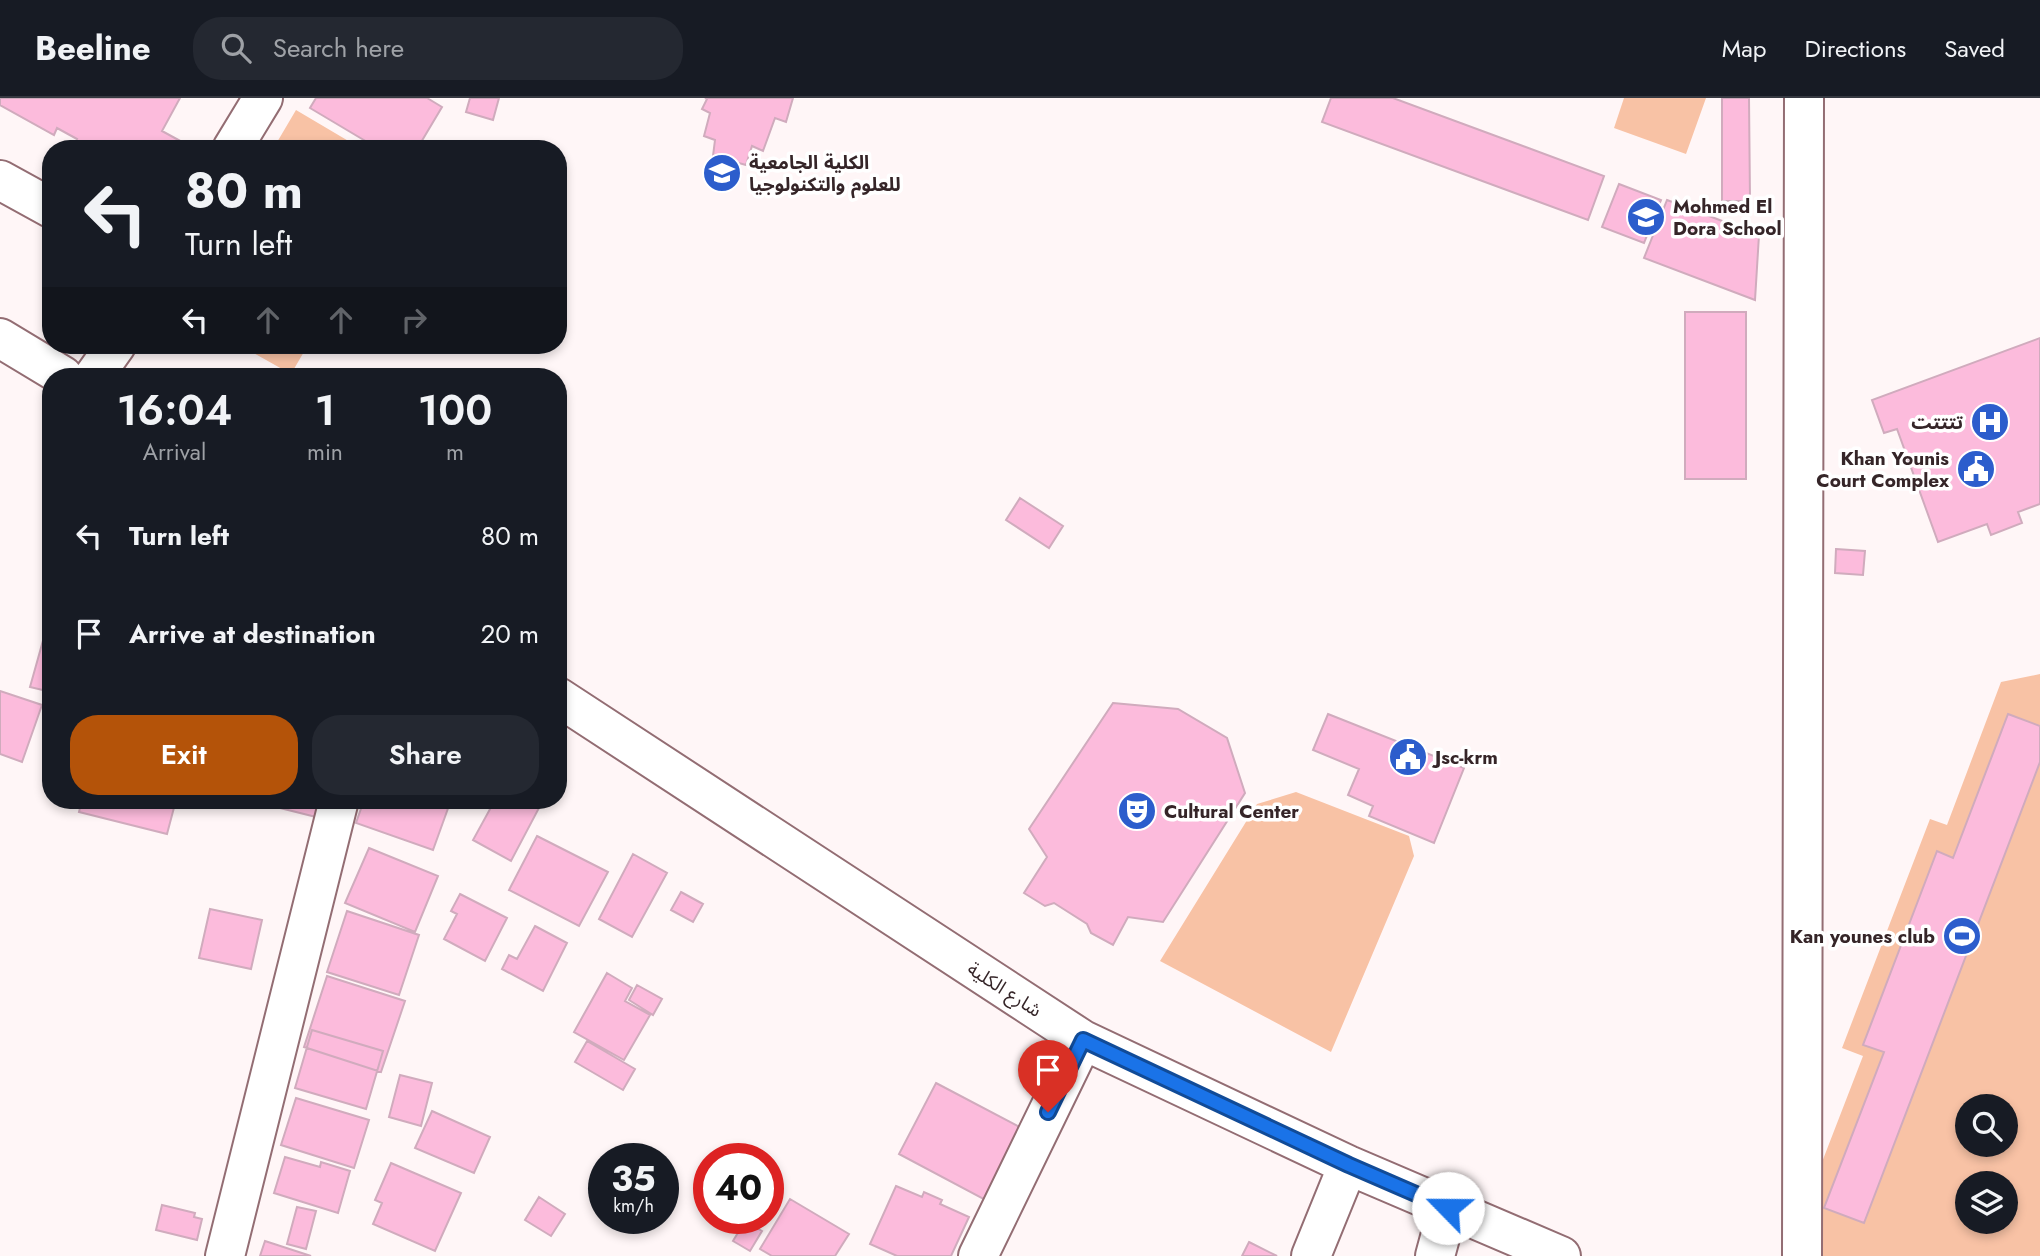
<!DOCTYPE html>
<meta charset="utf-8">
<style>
body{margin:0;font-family:Jost,"Noto Sans Arabic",sans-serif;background:#242831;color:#f1f3f6;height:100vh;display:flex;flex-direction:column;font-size:26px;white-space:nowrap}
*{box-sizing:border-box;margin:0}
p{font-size:23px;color:#9ea1a6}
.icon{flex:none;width:38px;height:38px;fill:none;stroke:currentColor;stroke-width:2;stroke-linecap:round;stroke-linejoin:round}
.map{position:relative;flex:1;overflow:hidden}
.drawer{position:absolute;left:42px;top:270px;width:525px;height:441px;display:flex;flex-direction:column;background:#171b24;border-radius:28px;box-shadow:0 4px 10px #0003}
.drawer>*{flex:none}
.top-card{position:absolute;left:42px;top:42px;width:525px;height:214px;border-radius:28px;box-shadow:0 4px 10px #0003;background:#171b24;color:#f1f3f6;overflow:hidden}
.controls{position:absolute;left:1955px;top:996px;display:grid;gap:14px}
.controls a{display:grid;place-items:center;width:63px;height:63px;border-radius:50%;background:#171b24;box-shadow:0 4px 10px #0003;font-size:35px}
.speed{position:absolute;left:588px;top:1045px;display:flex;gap:14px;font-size:35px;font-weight:700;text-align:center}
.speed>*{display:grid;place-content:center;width:91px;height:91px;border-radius:50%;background:#171b24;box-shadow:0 4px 10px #0003;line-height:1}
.speed small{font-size:18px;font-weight:400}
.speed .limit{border:10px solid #d22;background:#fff;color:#111}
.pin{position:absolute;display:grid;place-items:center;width:60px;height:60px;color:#fff;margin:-72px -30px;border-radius:50% 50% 50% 0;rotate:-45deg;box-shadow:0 0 7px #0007}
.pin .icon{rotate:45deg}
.me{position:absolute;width:77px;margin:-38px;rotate:293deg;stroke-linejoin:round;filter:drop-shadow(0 0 5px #0008)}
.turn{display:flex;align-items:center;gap:24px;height:147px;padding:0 28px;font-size:32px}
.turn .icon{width:91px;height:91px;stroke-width:2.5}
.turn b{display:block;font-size:49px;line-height:60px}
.lanes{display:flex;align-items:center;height:66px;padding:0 28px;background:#0003;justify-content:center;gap:35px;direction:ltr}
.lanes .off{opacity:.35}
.eta{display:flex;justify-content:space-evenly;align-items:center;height:119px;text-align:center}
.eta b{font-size:42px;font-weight:600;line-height:49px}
.action{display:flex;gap:14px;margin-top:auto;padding:14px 28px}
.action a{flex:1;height:80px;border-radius:28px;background:#b45309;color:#fff;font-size:28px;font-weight:600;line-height:80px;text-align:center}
.action a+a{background:#242831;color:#f1f3f6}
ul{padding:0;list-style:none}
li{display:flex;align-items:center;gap:21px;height:98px;padding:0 28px}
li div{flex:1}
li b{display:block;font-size:26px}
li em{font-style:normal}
header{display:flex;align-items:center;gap:42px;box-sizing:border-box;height:98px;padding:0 35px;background:#171b24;border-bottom:2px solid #363941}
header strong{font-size:33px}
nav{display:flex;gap:38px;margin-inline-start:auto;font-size:24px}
.search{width:490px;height:63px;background:#242831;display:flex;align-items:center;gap:18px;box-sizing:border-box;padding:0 24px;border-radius:28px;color:#9ea1a6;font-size:26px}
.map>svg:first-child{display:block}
.green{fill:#f8c2a5;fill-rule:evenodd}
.building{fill:#fcbbdc;stroke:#d0abbd;stroke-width:2}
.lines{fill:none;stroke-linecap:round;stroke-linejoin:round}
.minor-casing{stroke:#936d73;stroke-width:42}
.minor{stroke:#fff;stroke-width:38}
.route-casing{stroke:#114b97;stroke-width:18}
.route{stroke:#1a73e8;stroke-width:12}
.labels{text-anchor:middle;stroke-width:7;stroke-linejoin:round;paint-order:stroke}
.poi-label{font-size:19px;font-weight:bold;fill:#352528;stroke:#fff;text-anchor:start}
.street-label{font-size:19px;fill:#352528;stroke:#fff}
</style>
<header>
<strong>Beeline</strong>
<div class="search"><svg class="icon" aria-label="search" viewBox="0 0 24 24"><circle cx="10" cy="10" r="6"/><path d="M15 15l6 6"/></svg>Search here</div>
<nav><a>Map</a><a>Directions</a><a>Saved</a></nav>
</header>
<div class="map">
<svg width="2040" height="1158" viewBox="0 0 2040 1158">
<rect width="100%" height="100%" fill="#fff6f7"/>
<!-- green -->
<path class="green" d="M 1624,0 L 1706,0 L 1686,56 L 1614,30 Z
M 296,12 L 362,51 L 273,51 Z
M 239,247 L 308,247 L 291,276 Z
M 2040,576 L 2040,1158 L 1801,1158 L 1817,1077 L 1863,958 L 1842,950 L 1930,721 L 1947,727 L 2001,584 ZM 1967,1008 L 2006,1008 L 2006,1046 L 1967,1046 ZM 1967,1085 L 2006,1085 L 2006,1124 L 1967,1124 Z
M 1296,694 L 1409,738 L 1414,758 L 1331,954 L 1160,863 L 1257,706 Z"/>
<!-- building -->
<path class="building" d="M 0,0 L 180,0 L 162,33 L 184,45 L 181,51 L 71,51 L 77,41 L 57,30 L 54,37 L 0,7 Z
M 316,0 L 427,0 L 442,9 L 417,51 L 379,51 L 310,10 Z
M 470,0 L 499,0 L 493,22 L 466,14 Z
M 705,0 L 793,0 L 786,24 L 775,20 L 763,53 L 752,48 L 746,67 L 713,58 L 715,42 L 704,38 L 710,15 L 702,11 L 707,1 Z
M 1331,0 L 1393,0 L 1604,78 L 1588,122 L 1322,24 Z
M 1722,0 L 1749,0 L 1750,103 L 1722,103 Z
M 1619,86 L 1661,102 L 1644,145 L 1602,129 Z
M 1667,102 L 1759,137 L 1755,202 L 1644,160 Z
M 1685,214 L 1746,214 L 1746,381 L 1685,381 Z
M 2040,240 L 2040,406 L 2018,414 L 2022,425 L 1991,437 L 1987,426 L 1938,444 L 1897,331 L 1884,335 L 1872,302 Z
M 1020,400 L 1063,428 L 1049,450 L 1006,422 Z
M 1836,451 L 1865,453 L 1863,477 L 1835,475 Z
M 44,539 L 51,541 L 51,594 L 30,589 Z
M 0,593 L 42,607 L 22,664 L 0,656 Z
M 1113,605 L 1178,611 L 1227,640 L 1245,695 L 1163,824 L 1128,819 L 1113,847 L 1091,835 L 1087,826 L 1054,805 L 1045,808 L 1024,795 L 1047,759 L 1029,731 Z
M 1328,616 L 1464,670 L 1434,745 L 1369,718 L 1373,708 L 1348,697 L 1359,671 L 1313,652 Z
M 2008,616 L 2040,628 L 2040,664 L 1864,1125 L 1824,1110 L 1884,954 L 1863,947 L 1937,753 L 1953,760 Z
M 82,702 L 176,702 L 167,736 L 79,714 Z
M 282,702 L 320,702 L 316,719 L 280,710 Z
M 364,702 L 451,702 L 433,752 L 356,725 Z
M 495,702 L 528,702 L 540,708 L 511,763 L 473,742 Z
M 537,738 L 608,774 L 579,828 L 509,792 Z
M 369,750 L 438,778 L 415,834 L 345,805 Z
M 633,756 L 667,775 L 632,839 L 599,821 Z
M 681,794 L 703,806 L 693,824 L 671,812 Z
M 460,796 L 507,820 L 485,863 L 444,841 L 457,816 L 451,813 Z
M 210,811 L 262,822 L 251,871 L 199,860 Z
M 347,813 L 419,837 L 399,897 L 327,874 Z
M 535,828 L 567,845 L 543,893 L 502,871 L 509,857 L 517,861 Z
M 607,875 L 632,890 L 625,903 L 650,917 L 624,962 L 574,934 Z
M 327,878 L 405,903 L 381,974 L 304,949 Z
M 637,887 L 662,901 L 653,917 L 629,902 Z
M 312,932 L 383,953 L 366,1011 L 295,990 Z
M 587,943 L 635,971 L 623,992 L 575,964 Z
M 400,977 L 432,985 L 421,1028 L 389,1019 Z
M 936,985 L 1029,1034 L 991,1105 L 899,1056 Z
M 296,1000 L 369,1022 L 354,1070 L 281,1047 Z
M 432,1013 L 490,1039 L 474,1075 L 415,1050 Z
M 285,1059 L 320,1069 L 321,1064 L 350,1073 L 338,1115 L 274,1095 Z
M 391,1065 L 461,1095 L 435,1153 L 373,1126 L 382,1105 L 375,1102 Z
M 896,1088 L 922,1099 L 924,1094 L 942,1102 L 940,1106 L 969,1119 L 951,1158 L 897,1158 L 870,1146 Z
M 539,1099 L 565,1116 L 551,1138 L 525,1122 Z
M 790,1101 L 849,1136 L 835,1158 L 772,1158 L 760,1151 Z
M 162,1107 L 195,1115 L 194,1119 L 202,1121 L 197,1142 L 156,1132 Z
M 297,1109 L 316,1113 L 306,1151 L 287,1146 Z
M 745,1123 L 762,1133 L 750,1153 L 733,1143 Z
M 265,1143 L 311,1158 L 260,1158 Z
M 1249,1144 L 1277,1158 L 1242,1158 Z"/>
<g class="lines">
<defs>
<path id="minor" d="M 232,51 L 263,0
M 0,82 L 51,110
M 0,240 L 63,278
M 94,278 L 116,247
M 558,599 L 1083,942 L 1348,1067 L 1561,1158
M 225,1158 L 339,702
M 978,1158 L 1083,942
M 1311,1158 L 1348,1067
M 1435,1158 L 1448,1110
M 1802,1158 L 1804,0"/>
</defs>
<!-- minor casing -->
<use href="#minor" class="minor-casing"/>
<!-- minor -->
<use href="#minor" class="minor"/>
</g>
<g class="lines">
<defs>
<path id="route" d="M 1048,1014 L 1083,942 L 1349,1067 L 1448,1110"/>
</defs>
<!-- route casing -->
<use href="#route" class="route-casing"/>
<!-- route -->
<use href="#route" class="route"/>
</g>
<!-- icons -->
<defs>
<symbol id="university-disc" viewBox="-11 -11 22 22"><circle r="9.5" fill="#2c5dcc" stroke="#fff"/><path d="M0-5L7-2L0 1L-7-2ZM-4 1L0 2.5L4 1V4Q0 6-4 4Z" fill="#fff"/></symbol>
<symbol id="school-disc" viewBox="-11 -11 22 22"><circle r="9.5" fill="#2c5dcc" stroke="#fff"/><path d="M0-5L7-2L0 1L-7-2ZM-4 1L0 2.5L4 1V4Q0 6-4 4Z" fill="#fff"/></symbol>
<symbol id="hospital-disc" viewBox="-11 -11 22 22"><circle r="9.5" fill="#2c5dcc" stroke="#fff"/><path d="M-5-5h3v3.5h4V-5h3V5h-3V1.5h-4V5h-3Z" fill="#fff"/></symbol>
<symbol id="civic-disc" viewBox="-11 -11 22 22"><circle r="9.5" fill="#2c5dcc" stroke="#fff"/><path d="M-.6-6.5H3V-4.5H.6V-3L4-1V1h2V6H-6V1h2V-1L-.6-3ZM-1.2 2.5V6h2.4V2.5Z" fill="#fff"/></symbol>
<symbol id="theatre-disc" viewBox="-11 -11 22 22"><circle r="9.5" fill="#2c5dcc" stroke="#fff"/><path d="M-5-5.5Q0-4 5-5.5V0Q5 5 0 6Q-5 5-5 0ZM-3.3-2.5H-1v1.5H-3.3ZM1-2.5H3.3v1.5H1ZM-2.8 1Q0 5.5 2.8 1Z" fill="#fff"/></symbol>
<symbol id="stadium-disc" viewBox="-11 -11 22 22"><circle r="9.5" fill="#2c5dcc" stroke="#fff"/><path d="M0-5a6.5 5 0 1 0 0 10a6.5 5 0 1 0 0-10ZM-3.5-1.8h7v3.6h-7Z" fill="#fff"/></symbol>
</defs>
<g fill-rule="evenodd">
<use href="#university-disc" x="700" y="53" width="44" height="44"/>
<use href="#school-disc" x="1624" y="97" width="44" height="44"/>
<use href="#hospital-disc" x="1968" y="302" width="44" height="44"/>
<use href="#civic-disc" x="1954" y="349" width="44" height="44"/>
<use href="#civic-disc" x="1386" y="637" width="44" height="44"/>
<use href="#theatre-disc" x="1115" y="691" width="44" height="44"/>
<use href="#stadium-disc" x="1940" y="816" width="44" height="44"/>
</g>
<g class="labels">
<!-- poi labels -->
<g class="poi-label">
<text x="749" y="71">الكلية الجامعية<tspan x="749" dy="22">للعلوم والتكنولوجيا</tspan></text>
<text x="1673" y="115">Mohmed El<tspan x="1673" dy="22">Dora School</tspan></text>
<text x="1963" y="331" text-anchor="end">تتتتت</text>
<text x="1949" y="367" text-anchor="end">Khan Younis<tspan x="1949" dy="22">Court Complex</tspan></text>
<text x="1435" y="666">Jsc-krm</text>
<text x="1164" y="720">Cultural Center</text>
<text x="1935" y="845" text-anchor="end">Kan younes club</text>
</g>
<!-- street labels -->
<g class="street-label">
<text transform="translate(1005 891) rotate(33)" y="7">شارع الكلية</text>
</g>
</g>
</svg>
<div class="controls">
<a><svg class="icon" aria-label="search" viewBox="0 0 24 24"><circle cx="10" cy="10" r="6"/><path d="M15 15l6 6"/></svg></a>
<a><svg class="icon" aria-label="layers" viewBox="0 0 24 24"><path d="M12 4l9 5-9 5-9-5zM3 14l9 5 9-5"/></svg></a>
</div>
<div class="speed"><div>35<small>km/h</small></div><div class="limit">40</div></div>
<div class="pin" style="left:1048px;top:1014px;background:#d93025"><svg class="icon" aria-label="arrive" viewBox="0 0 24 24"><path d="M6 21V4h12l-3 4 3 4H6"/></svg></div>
<svg class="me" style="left:1448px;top:1110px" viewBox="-20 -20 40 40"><circle r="19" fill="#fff"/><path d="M0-13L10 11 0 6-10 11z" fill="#1a73e8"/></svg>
<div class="top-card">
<div class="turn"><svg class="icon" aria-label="left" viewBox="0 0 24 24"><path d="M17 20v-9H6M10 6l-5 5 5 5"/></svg><div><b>80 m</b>Turn left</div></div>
<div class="lanes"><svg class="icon" aria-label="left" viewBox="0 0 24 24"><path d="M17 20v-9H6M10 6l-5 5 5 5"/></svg><svg class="icon off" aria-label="ahead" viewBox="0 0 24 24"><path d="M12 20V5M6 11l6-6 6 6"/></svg><svg class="icon off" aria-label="ahead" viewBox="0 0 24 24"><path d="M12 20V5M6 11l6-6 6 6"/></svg><svg class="icon off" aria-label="right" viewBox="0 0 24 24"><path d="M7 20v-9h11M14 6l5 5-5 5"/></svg></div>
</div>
<section class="drawer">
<div class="eta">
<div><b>16:04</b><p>Arrival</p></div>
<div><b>1</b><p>min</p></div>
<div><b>100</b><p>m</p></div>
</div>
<ul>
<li><svg class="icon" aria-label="left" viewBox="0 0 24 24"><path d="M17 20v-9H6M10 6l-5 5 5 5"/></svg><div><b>Turn left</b></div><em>80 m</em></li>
<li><svg class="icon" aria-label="arrive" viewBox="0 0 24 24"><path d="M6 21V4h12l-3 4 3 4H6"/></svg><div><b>Arrive at destination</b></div><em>20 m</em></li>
</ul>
<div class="action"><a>Exit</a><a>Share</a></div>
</section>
</div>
